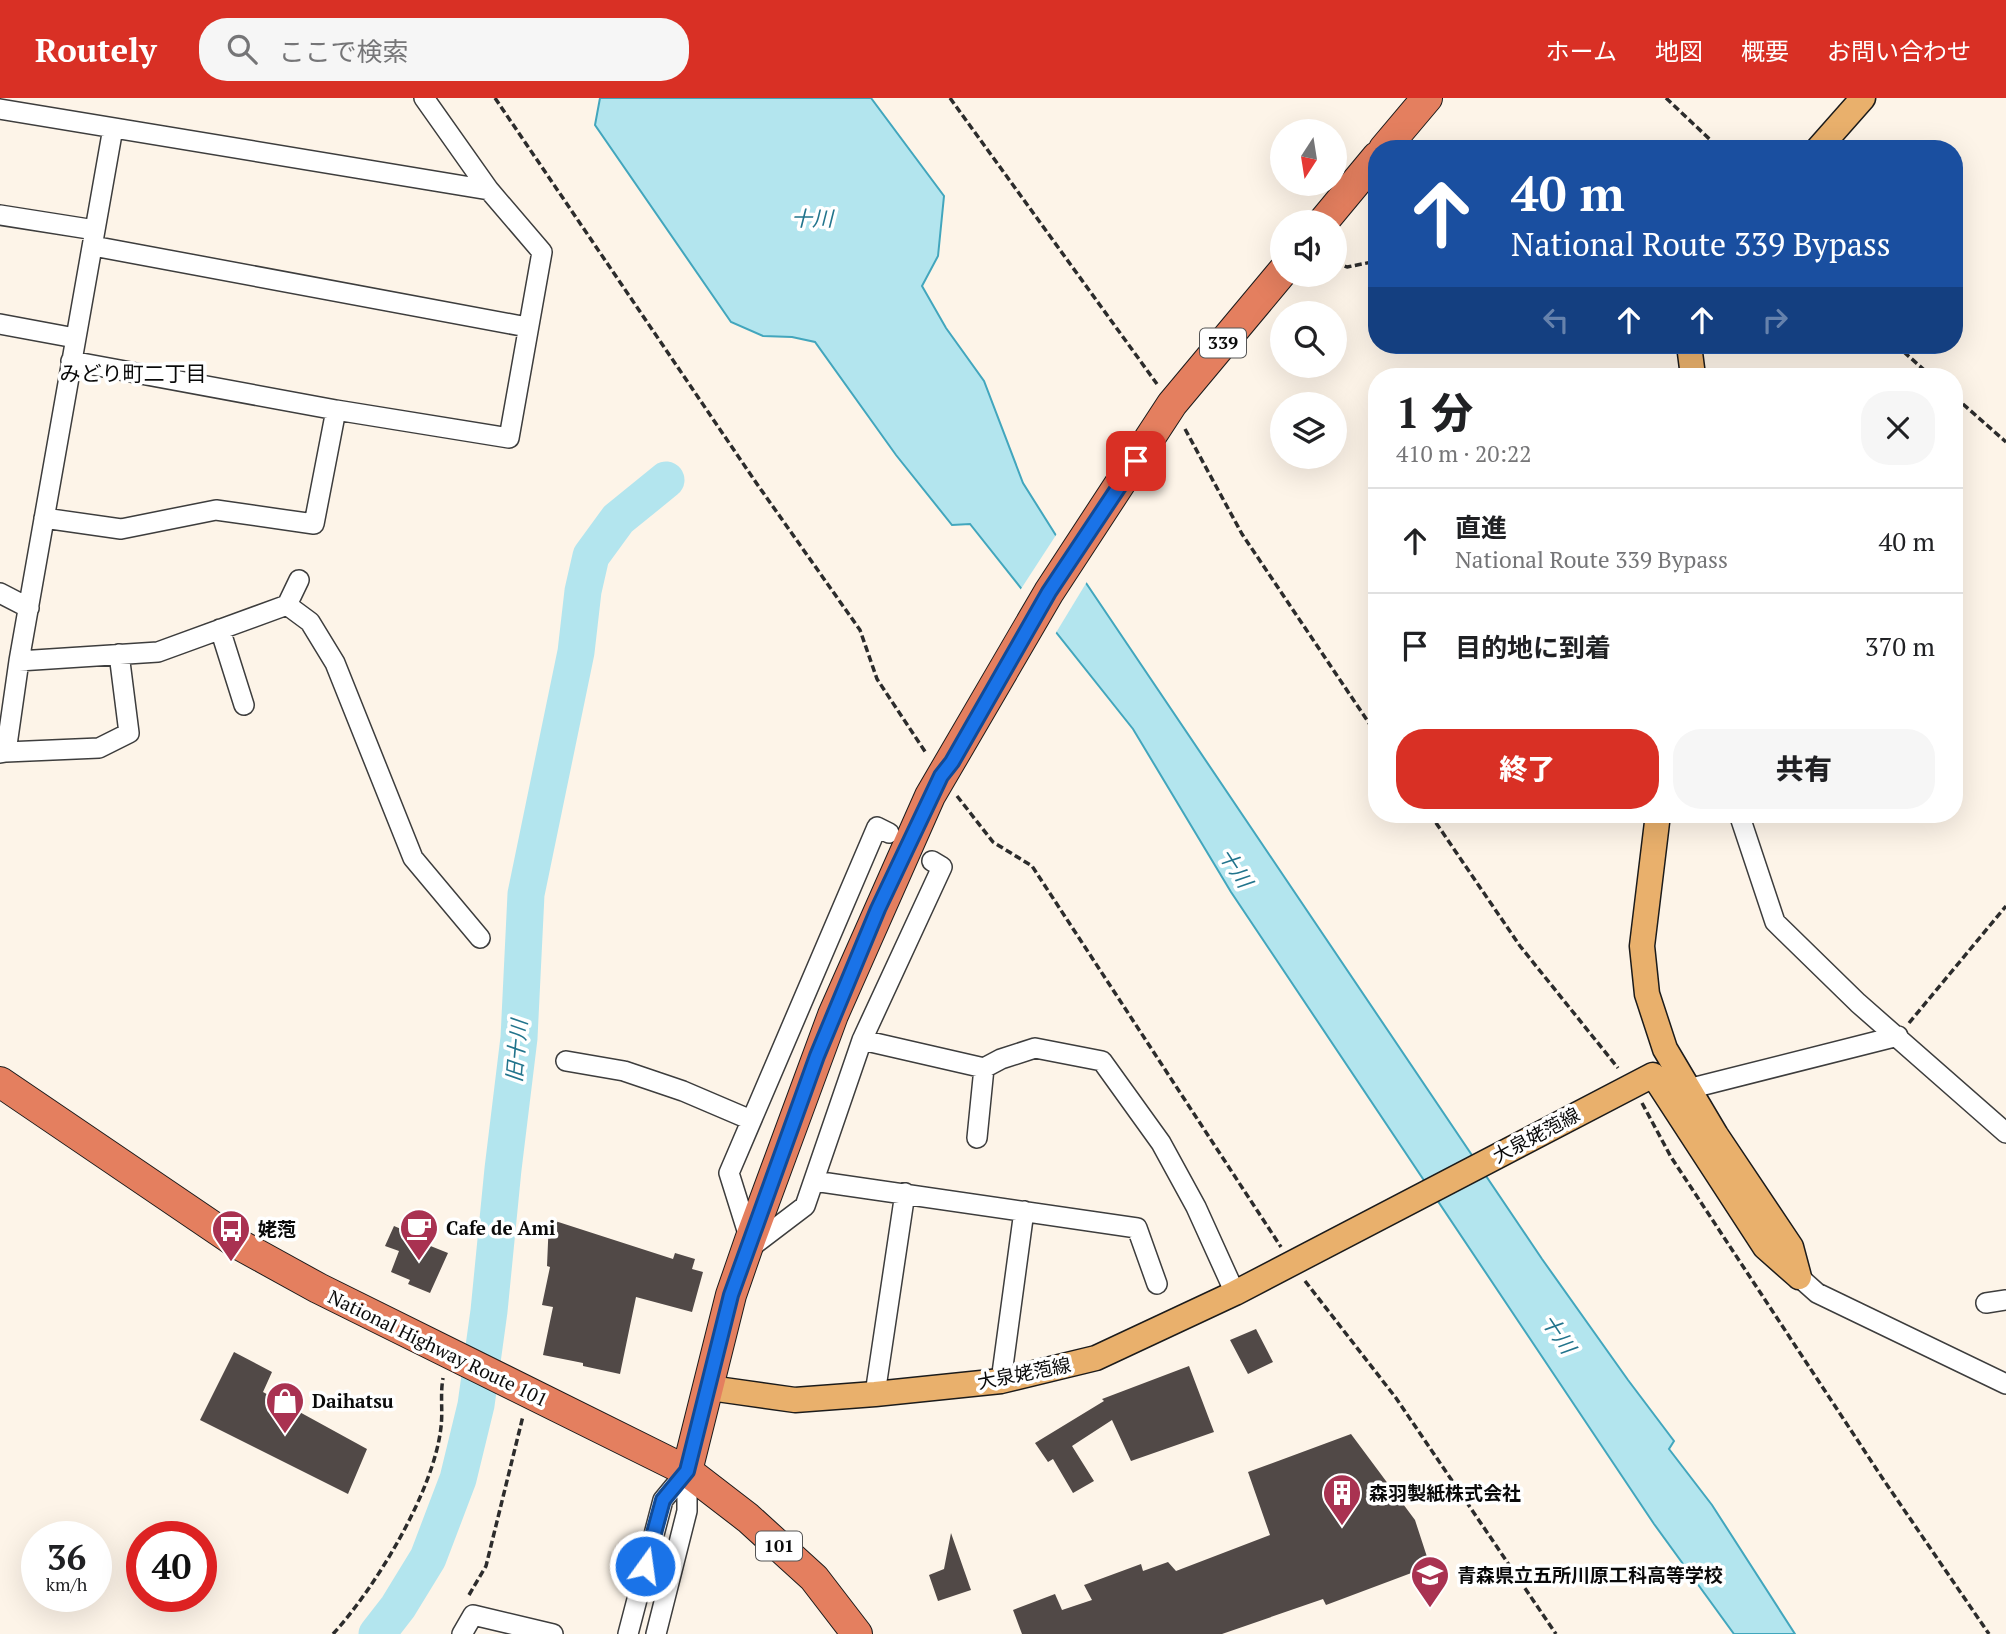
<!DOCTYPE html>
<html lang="ja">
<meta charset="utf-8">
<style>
body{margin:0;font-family:"PT Serif","Noto Sans JP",serif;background:#f6f6f6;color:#202124;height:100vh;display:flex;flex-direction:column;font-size:26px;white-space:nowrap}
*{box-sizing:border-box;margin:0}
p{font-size:23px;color:#757577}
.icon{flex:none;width:38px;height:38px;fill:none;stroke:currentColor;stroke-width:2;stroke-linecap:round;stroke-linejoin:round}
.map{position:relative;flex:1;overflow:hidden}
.side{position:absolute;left:1368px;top:270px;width:595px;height:455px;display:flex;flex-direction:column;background:#fff;border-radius:28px;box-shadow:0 7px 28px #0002}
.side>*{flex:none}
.banner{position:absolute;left:1368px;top:42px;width:595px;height:214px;border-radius:28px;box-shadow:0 7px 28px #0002;background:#1a4fa0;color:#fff;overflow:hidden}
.needle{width:46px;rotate:192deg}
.fabs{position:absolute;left:1270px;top:21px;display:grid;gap:14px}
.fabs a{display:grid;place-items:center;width:77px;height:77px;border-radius:50%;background:#fff;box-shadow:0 7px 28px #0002;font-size:35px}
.speed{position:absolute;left:21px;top:1423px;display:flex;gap:14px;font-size:35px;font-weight:700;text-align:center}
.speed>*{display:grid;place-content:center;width:91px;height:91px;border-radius:50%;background:#fff;box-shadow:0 7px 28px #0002;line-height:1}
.speed small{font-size:18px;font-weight:400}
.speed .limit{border:10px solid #d22;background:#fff;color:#111}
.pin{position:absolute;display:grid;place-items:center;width:60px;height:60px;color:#fff;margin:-30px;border-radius:14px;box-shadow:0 4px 10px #0006}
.me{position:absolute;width:77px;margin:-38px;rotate:14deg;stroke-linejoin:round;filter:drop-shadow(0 0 5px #0008)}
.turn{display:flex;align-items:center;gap:24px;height:147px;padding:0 28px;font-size:32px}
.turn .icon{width:91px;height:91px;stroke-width:2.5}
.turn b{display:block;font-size:49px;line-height:60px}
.lanes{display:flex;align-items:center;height:66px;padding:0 28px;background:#0003;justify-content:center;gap:35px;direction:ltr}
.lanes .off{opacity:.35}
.round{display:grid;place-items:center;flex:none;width:74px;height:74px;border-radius:28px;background:#f6f6f6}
.head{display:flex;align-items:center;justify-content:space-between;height:119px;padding:0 28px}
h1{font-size:42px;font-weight:800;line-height:52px}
.cta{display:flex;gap:14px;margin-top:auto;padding:14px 28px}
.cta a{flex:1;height:80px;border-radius:28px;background:#d93025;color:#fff;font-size:28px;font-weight:800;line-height:80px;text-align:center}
.cta a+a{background:#f6f6f6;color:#202124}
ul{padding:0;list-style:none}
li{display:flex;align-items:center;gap:21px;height:105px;padding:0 28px;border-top:2px solid #e0e0e0}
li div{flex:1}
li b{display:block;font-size:26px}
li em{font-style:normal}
header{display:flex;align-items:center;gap:42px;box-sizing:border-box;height:98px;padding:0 35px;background:#d93025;color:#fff}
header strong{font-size:33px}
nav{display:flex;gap:38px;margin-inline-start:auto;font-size:24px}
.search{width:490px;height:63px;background:#f6f6f6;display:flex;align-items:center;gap:18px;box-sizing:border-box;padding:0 24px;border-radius:28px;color:#757577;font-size:26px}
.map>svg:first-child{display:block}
.water{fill:#b3e5ee;stroke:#42a6bd;stroke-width:2}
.pier{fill:#fdf4e8}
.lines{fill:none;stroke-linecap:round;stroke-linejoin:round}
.river{stroke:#b3e5ee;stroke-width:37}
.building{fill:#514947}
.minor-casing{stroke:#3d3d3d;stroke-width:22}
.major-casing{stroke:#1b1b1b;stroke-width:27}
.highway-casing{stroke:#1b1b1b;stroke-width:32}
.path{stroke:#2c2c2c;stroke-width:3.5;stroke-dasharray:7 3.5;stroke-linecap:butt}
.minor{stroke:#fff;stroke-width:19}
.major{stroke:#e9b06c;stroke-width:24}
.highway{stroke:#e47f5f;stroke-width:30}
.route-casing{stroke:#114b97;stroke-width:18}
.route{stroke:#1a73e8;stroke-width:12}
.labels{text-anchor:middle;stroke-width:7;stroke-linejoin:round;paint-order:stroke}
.shield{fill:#fff;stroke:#545454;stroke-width:2}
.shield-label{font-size:18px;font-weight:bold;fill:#0a0a0a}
.street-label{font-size:19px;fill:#0a0a0a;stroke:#fff}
.poi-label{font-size:19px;font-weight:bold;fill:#0a0a0a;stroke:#fff;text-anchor:start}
.water-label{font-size:21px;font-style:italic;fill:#22748c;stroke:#fff}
.neighbourhood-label{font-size:21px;fill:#0a0a0a;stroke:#fff}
</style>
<header>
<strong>Routely</strong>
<div class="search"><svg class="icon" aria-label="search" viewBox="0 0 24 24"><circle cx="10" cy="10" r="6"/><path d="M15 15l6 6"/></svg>ここで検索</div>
<nav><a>ホーム</a><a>地図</a><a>概要</a><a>お問い合わせ</a></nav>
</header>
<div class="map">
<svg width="2006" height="1536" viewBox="0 0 2006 1536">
<rect width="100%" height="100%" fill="#fdf4e8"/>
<!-- water -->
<path class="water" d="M 600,0 L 871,0 L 944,98 L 938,158 L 922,188 L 946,230 L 984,283 L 1023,385 L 1084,482 L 1542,1161 L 1628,1282 L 1674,1343 L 1669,1351 L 1712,1407 L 1795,1536 L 1734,1536 L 1654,1426 L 1231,794 L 1133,631 L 970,426 L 952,427 L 896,357 L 815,244 L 792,239 L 763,238 L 731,224 L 595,27 Z"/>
<!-- pier -->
<path class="pier" d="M 1058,434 L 1088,482 L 1054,538 L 1019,494 Z"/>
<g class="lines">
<!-- river -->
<path class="river" d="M 377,1536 L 398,1509 L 428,1460 L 458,1381 L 476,1307 L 489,1213 L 503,1071 L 519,940 L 526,796 L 576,554 L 583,493 L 591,458 L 618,421 L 666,382"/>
</g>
<!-- building -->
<path class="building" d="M 549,1121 L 673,1161 L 675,1155 L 695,1161 L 692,1171 L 703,1174 L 692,1214 L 636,1199 L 620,1276 L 583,1268 L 583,1265 L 543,1257 L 553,1209 L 542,1207 L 550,1169 L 547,1168 Z
M 394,1128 L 429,1143 L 428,1147 L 448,1155 L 430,1195 L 408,1186 L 410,1182 L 391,1174 L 399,1153 L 385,1148 Z
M 1256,1231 L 1273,1264 L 1248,1276 L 1230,1242 Z
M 234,1254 L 272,1274 L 263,1294 L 367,1351 L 348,1396 L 200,1322 Z
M 1189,1268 L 1214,1334 L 1131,1363 L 1112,1322 L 1072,1348 L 1094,1383 L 1073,1395 L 1053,1361 L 1048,1364 L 1035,1345 L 1104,1303 L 1102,1301 Z
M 1351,1336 L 1415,1422 L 1430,1468 L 1326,1507 L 1323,1501 L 1222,1536 L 1022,1536 L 1013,1512 L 1055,1496 L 1062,1512 L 1092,1502 L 1084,1487 L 1141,1466 L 1143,1473 L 1168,1464 L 1176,1473 L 1270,1437 L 1248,1374 Z
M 951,1435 L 971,1492 L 938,1503 L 929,1477 L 944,1471 Z"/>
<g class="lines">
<defs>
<path id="minor" d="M 0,11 L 489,92
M 0,117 L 95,132
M 93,148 L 527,229
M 0,226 L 75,240
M 71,263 L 336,312 L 509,340 L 542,154 L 489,92 L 424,0
M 44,420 L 121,431 L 216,412 L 314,426 L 336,312
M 0,495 L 29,510
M 287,507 L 310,524 L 335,565 L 413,760 L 480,840
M 220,531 L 244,607
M 19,563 L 158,554 L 287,507 L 299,482
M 6,654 L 99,650 L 129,635 L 119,556
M 0,655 L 6,654 L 19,563 L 113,30
M 1739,716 L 1775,824 L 1858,905 L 2006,1035
M 862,942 L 984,970 L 1001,961 L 1035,950 L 1102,963 L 1161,1045 L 1196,1109 L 1235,1195
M 566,963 L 624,973 L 683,993 L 751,1022
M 1688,991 L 1898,938
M 977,1040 L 984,970
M 814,1083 L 1137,1130 L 1157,1186
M 750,1142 L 729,1075 L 877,729 L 889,735
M 747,1152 L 805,1108 L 862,942 L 942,769 L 932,763
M 1799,1179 L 1817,1195 L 2006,1286
M 1986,1205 L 2006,1202
M 1001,1283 L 1024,1113
M 875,1296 L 905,1095
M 462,1536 L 473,1517 L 553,1536
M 628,1536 L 663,1402 L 687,1373
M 656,1536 L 687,1413 L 687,1373"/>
<path id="major" d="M 1818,51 L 1863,0
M 1689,247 L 1693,278
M 1658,716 L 1642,848 L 1647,896 L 1665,951 L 1716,1037 L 1791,1149 L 1799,1179
M 707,1288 L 717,1291 L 795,1302 L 875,1296 L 1001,1283 L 1096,1260 L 1235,1195 L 1653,977 L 1765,1149 L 1799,1179"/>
<path id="highway" d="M 1384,51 L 1427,0
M 1323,124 L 1377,59
M 0,984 L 240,1147 L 318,1190 L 687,1373 L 748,1420 L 814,1480 L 857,1536
M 687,1373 L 731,1197 L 750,1142 L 833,917 L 930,698 L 1049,494 L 1172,306 L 1283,173"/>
</defs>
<!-- minor casing -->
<use href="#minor" class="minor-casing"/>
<!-- major casing -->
<use href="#major" class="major-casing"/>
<!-- highway casing -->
<use href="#highway" class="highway-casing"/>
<!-- path -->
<path class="path" d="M 495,0 L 757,386 L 860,532 L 877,581 L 926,655
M 950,0 L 1157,286
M 1666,0 L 1720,51
M 1708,51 L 1717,48
M 1335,164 L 1347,169 L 1377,163
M 1896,247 L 1931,278
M 1955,299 L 2006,344
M 1185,331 L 1242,436 L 1377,637
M 957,698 L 993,744 L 1032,768 L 1281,1149
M 1430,716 L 1520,848 L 1618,970
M 1909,925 L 2006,808
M 1642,1005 L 1671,1059 L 1883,1381 L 1989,1536
M 1305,1183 L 1396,1300 L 1556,1536
M 469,1497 L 486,1468 L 523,1318
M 333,1536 C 376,1489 434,1393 441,1329 C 443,1313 440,1297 443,1280"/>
<!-- minor -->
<use href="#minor" class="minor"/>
<!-- major -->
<use href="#major" class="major"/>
<!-- highway -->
<use href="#highway" class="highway"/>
</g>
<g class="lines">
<defs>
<path id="route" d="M 645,1468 L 663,1402 L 687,1373 L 731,1197 L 817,958 L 878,811 L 941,678 L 952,664 L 1049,494 L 1136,363"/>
</defs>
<!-- route casing -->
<use href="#route" class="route-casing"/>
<!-- route -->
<use href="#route" class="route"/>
</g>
<!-- icons -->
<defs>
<symbol id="cafe-pin" viewBox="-11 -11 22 30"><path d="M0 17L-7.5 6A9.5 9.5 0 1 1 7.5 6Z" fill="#a93251" stroke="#fff"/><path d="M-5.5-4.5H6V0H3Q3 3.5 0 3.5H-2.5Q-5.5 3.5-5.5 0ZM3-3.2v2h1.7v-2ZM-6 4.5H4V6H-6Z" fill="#fff"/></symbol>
<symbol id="bus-pin" viewBox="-11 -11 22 30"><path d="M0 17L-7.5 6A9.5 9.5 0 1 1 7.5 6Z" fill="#a93251" stroke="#fff"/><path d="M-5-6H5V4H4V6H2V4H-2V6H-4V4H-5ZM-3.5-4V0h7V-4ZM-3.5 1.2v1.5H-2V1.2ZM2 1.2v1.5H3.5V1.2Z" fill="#fff"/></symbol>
<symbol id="shop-pin" viewBox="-11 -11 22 30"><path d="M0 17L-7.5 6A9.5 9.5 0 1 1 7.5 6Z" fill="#a93251" stroke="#fff"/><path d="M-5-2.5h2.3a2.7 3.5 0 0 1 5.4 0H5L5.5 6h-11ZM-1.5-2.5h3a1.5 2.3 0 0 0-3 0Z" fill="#fff"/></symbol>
<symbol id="building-pin" viewBox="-11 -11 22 30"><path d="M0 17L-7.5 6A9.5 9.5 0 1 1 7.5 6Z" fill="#a93251" stroke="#fff"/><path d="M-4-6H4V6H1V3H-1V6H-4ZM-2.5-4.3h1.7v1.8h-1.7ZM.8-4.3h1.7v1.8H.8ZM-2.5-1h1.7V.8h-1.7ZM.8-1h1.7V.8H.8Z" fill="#fff"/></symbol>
<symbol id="school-pin" viewBox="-11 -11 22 30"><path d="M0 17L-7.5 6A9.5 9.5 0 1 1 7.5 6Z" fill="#a93251" stroke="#fff"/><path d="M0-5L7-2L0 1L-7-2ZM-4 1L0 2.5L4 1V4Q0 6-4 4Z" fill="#fff"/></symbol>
</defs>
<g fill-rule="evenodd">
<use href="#cafe-pin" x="397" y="1108" width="44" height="60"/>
<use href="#bus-pin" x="209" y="1109" width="44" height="60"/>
<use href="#shop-pin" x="263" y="1281" width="44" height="60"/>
<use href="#building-pin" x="1320" y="1373" width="44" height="60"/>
<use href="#school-pin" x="1408" y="1455" width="44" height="60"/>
</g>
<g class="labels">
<!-- shield labels -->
<g class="shield">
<rect x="1200" y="230.5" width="46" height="29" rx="5"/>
<rect x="756" y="1433.5" width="46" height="29" rx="5"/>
</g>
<g class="shield-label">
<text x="1223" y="251">339</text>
<text x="779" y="1454">101</text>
</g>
<!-- street labels -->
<g class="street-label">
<text transform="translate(1536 1037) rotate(-28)" y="7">大泉姥萢線</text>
<text transform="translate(438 1250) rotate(26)" y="7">National Highway Route 101</text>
<text transform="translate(1024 1275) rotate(-11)" y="7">大泉姥萢線</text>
</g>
<!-- poi labels -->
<g class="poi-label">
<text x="446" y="1137">Cafe de Ami</text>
<text x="258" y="1138">姥萢</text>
<text x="312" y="1310">Daihatsu</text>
<text x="1369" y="1402">森羽製紙株式会社</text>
<text x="1457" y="1484">青森県立五所川原工科高等学校</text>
</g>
<!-- water labels -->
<g class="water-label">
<text x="812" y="128">十川</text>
<text transform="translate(1235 770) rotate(57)" y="7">十川</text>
<text transform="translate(517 953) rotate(-85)" y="7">旧十川</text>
<text transform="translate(1558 1236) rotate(56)" y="7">十川</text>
</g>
<!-- neighbourhood labels -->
<g class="neighbourhood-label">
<text x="133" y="283">みどり町二丁目</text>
</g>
</g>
</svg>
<div class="fabs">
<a><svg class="needle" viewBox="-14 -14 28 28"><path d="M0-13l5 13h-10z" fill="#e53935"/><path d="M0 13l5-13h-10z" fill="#757577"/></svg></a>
<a><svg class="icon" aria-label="sound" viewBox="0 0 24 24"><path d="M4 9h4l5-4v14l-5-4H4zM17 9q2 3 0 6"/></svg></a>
<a><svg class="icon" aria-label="search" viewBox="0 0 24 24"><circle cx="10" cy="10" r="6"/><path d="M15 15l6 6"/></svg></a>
<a><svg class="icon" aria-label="layers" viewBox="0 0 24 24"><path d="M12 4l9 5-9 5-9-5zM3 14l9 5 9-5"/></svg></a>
</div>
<div class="speed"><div>36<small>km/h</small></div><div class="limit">40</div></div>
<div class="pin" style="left:1136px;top:363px;background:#d93025"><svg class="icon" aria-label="arrive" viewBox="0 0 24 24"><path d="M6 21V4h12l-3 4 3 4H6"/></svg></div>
<svg class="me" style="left:645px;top:1468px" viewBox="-20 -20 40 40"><circle r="17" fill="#1a73e8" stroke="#fff" stroke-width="3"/><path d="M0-11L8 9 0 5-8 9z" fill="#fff"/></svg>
<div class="banner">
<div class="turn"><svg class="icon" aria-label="ahead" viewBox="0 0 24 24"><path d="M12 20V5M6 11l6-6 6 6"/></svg><div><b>40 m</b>National Route 339 Bypass</div></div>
<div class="lanes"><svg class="icon off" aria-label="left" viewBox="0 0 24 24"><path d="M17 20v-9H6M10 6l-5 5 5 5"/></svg><svg class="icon" aria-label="ahead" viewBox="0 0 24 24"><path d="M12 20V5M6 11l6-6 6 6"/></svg><svg class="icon" aria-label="ahead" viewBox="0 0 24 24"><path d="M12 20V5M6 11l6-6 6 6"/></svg><svg class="icon off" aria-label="right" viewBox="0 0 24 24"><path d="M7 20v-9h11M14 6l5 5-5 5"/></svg></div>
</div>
<section class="side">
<div class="head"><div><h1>1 分</h1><p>410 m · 20:22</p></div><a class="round"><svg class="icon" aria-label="close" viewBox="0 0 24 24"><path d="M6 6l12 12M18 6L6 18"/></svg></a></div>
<ul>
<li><svg class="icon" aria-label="ahead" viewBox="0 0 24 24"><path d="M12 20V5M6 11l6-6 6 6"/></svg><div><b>直進</b><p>National Route 339 Bypass</p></div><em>40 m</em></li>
<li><svg class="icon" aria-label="arrive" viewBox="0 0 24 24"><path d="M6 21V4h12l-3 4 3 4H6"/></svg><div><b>目的地に到着</b></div><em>370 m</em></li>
</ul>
<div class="cta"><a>終了</a><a>共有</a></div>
</section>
</div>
